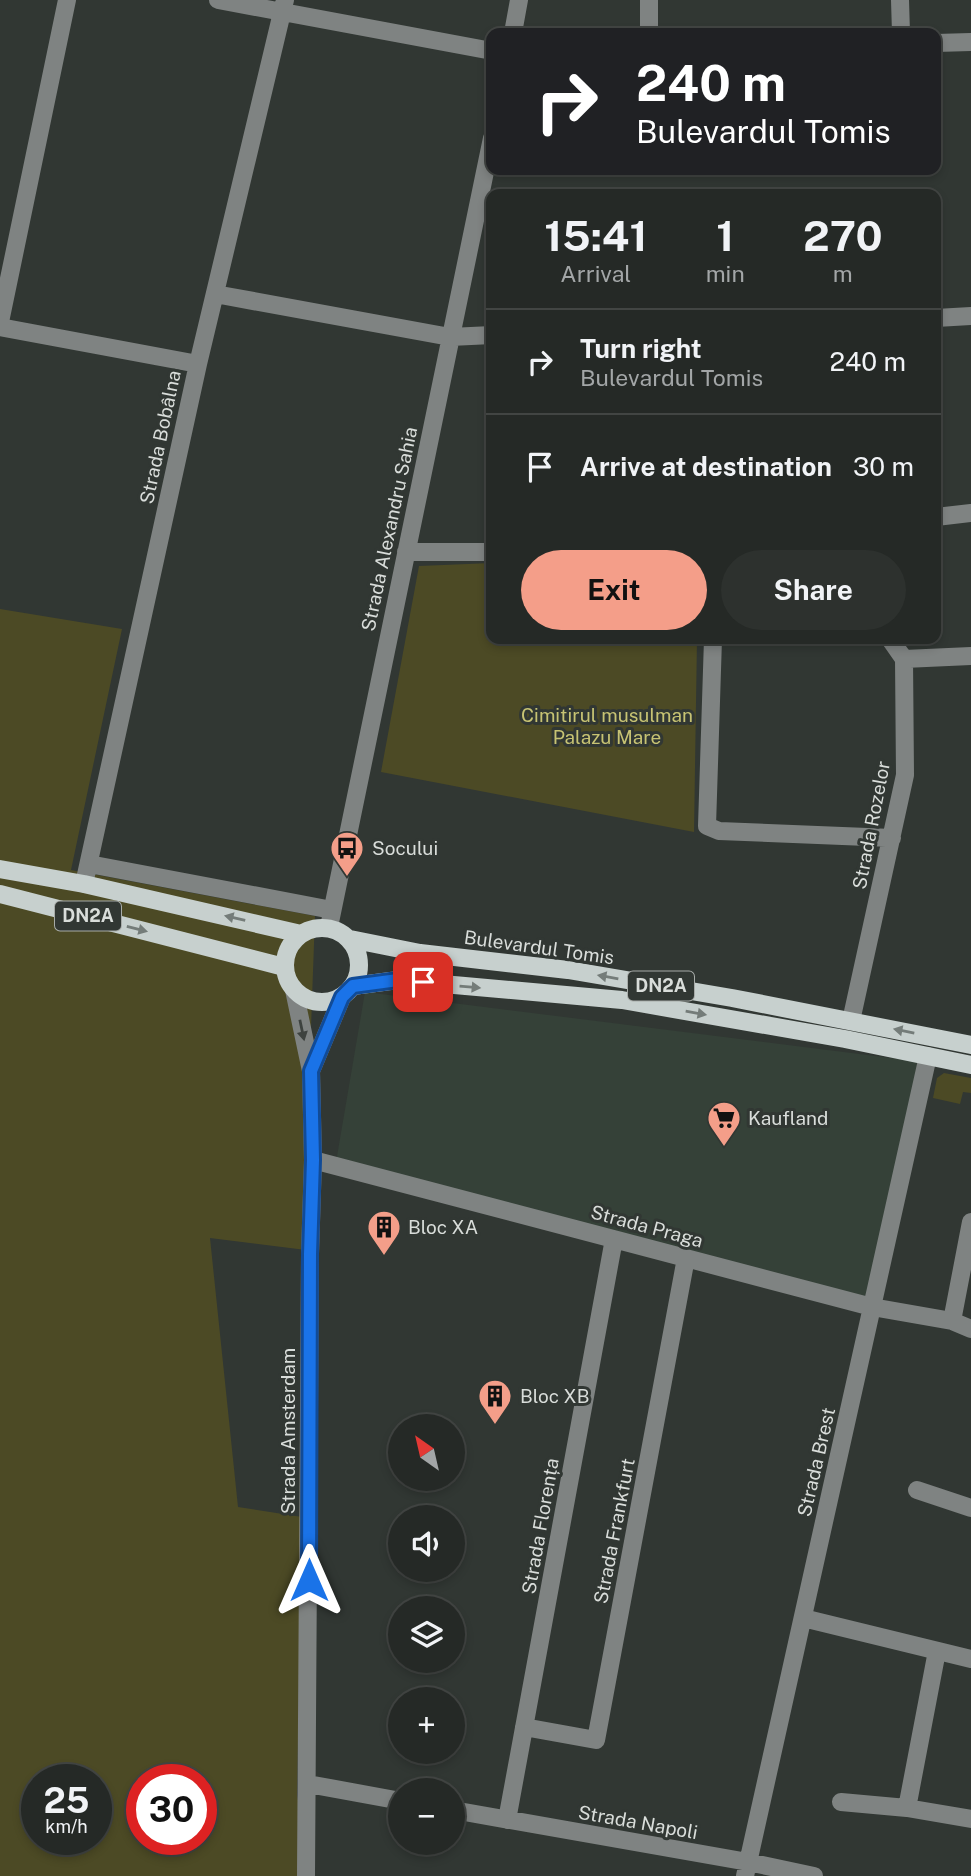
<!DOCTYPE html>
<meta charset="utf-8">
<style>
body{margin:0;font-family:"Public Sans",sans-serif;background:#2d312e;color:#f1f3f6;height:100vh;display:flex;flex-direction:column;font-size:26px;white-space:nowrap}
*{box-sizing:border-box;margin:0}
p{font-size:23px;color:#a3a6a7}
.icon{flex:none;width:38px;height:38px;fill:none;stroke:currentColor;stroke-width:2;stroke-linecap:round;stroke-linejoin:round}
.map{position:relative;flex:1;overflow:hidden}
.panel{position:absolute;left:486px;top:189px;width:455px;height:455px;display:flex;flex-direction:column;background:#252926;border-radius:14px;box-shadow:0 4px 10px #0003,0 0 0 2px #424543}
.panel>*{flex:none}
.hud{position:absolute;left:486px;top:28px;width:455px;height:147px;border-radius:14px;box-shadow:0 4px 10px #0003,0 0 0 2px #424543;background:#202124;color:#fff;overflow:hidden}
.needle{width:46px;rotate:326deg}
.tools{position:absolute;left:388px;top:1414px;display:grid;gap:14px}
.tools a{display:grid;place-items:center;width:77px;height:77px;border-radius:50%;background:#252926;box-shadow:0 4px 10px #0003,0 0 0 2px #424543;font-size:35px}
.speed{position:absolute;left:21px;top:1764px;display:flex;gap:14px;font-size:35px;font-weight:700;text-align:center}
.speed>*{display:grid;place-content:center;width:91px;height:91px;border-radius:50%;background:#252926;box-shadow:0 4px 10px #0003,0 0 0 2px #424543;line-height:1}
.speed small{font-size:18px;font-weight:400}
.speed .limit{border:10px solid #d22;background:#fff;color:#111}
.pin{position:absolute;display:grid;place-items:center;width:60px;height:60px;color:#fff;margin:-30px;border-radius:14px;box-shadow:0 4px 10px #0006}
.me{position:absolute;width:77px;margin:-38px;rotate:0deg;stroke-linejoin:round;filter:drop-shadow(0 0 5px #0008)}
.turn{display:flex;align-items:center;gap:24px;height:147px;padding:0 35px;font-size:32px}
.turn .icon{width:91px;height:91px;stroke-width:2.5}
.turn b{display:block;font-size:49px;line-height:60px}
.eta{display:flex;justify-content:space-evenly;align-items:center;height:119px;text-align:center}
.eta b{font-size:42px;font-weight:700;line-height:49px}
.cta{display:flex;gap:14px;margin-top:auto;padding:14px 35px}
.cta a{flex:1;height:80px;border-radius:42px;background:#f49e89;color:#111;font-size:28px;font-weight:700;line-height:80px;text-align:center}
.cta a+a{background:#2d312e;color:#f1f3f6}
ul{padding:0;list-style:none}
li{display:flex;align-items:center;gap:21px;height:105px;padding:0 35px;border-top:2px solid #424543}
li div{flex:1}
li b{display:block;font-size:26px}
li em{font-style:normal}
.map>svg:first-child{display:block}
.built{fill:#354138}
.green{fill:#4c4a25;fill-rule:evenodd}
.lines{fill:none;stroke-linecap:round;stroke-linejoin:round}
.minor{stroke:#7f8382;stroke-width:18}
.major{stroke:#c7d0ce;stroke-width:18}
.oneway{fill:#747c79}
.oneway2{fill:#3d423f}
.route-casing{stroke:#114b97;stroke-width:18}
.route{stroke:#1a73e8;stroke-width:12}
.labels{text-anchor:middle;stroke-width:6;stroke-linejoin:round;paint-order:stroke}
.shield{fill:#313733;stroke:#a7aba8;stroke-width:2}
.shield-label{font-size:18px;font-weight:bold;fill:#d9ddda}
.street-label{font-size:19px;fill:#d9ddda;stroke:#313733}
.park-label{font-size:19px;fill:#c7c373;stroke:#313733}
.poi-label{font-size:19px;fill:#d9ddda;stroke:#313733;text-anchor:start}
</style>
<div class="map">
<svg width="971" height="1876" viewBox="0 0 971 1876">
<rect width="100%" height="100%" fill="#313733"/>
<!-- built -->
<path class="built" d="M 365,992 L 923,1062 L 864,1313 L 334,1174 Z"/>
<!-- green -->
<path class="green" d="M 492,563 L 492,639 L 697,639 L 694,832 L 381,772 L 419,566 Z
M 0,609 L 122,629 L 71,870 L 315,916 L 306,1167 L 306,1250 L 210,1238 L 238,1507 L 302,1517 L 297,1795 L 312,1876 L 0,1876 ZM 37,1780 L 96,1780 L 96,1839 L 37,1839 ZM 142,1780 L 201,1780 L 201,1839 L 142,1839 Z
M 944,1073 L 971,1078 L 971,1093 L 963,1092 L 960,1104 L 933,1098 L 937,1078 Z"/>
<g class="lines">
<!-- minor -->
<path class="minor" d="M 218,0 L 492,51
M 649,0 L 649,33
M 900,0 L 901,33
M 513,33 L 519,0
M 936,43 L 971,42
M 215,294 L 450,337 L 492,335
M 936,318 L 971,316
M 0,322 L 67,0
M 0,327 L 198,364
M 936,517 L 971,513
M 406,552 L 492,552
M 713,639 L 707,826 L 719,831 L 892,838
M 904,659 L 971,656
M 89,864 L 332,910
M 84,884 L 198,364 L 285,0
M 329,927 L 492,138
M 294,990 L 311,1071 L 313,1160 L 310,1254 L 306,1876
M 851,1021 L 905,775 L 904,659 L 890,639
M 311,1071 L 342,997
M 313,1160 L 872,1307 L 952,1321 L 971,1329
M 952,1321 L 971,1222
M 917,1490 L 971,1508
M 803,1618 L 971,1659
M 524,1727 L 596,1740 L 686,1258
M 308,1784 L 401,1801
M 841,1802 L 907,1808 L 971,1819
M 907,1808 L 937,1651
M 453,1810 L 748,1862 L 814,1876
M 507,1820 L 614,1239
M 745,1876 L 928,1056"/>
<!-- major -->
<path class="major" d="M 0,869 L 84,884 L 301,934
M 0,894 L 284,967
M285 965a37 37 0 1 1 74 0a37 37 0 1 1-74 0Z
M 350,939 L 420,953 L 568,970 L 732,998 L 971,1045
M 353,986 L 398,980 L 622,1000 L 845,1039 L 971,1065"/>
</g>
<!-- one-way arrows -->
<defs><path id="oneway-solid" d="M-6-.8H1V-3.2L6.5 0L1 3.2V.8H-6Z" transform="scale(1.75)"/></defs>
<g class="oneway">
<use href="#oneway-solid" transform="translate(235 918) rotate(-167)"/>
<use href="#oneway-solid" transform="translate(137 929) rotate(14)"/>
<use href="#oneway-solid" transform="translate(608 977) rotate(-170)"/>
<use href="#oneway-solid" transform="translate(470 987) rotate(5)"/>
<use href="#oneway-solid" transform="translate(696 1013) rotate(10)"/>
<use href="#oneway-solid" transform="translate(904 1031) rotate(-169)"/>
</g>
<use class="oneway2" href="#oneway-solid" transform="translate(302 1030) rotate(78)"/>
<g class="lines">
<defs>
<path id="route" d="M 309,1580 L 310,1254 L 313,1160 L 311,1071 L 342,997 L 353,986 L 398,980 L 423,982"/>
</defs>
<!-- route casing -->
<use href="#route" class="route-casing"/>
<!-- route -->
<use href="#route" class="route"/>
</g>
<!-- icons -->
<defs>
<symbol id="bus-pin" viewBox="-11 -11 22 30"><path d="M0 17L-7.5 6A9.5 9.5 0 1 1 7.5 6Z" fill="#f49e89" stroke="#313733"/><path d="M-5-6H5V4H4V6H2V4H-2V6H-4V4H-5ZM-3.5-4V0h7V-4ZM-3.5 1.2v1.5H-2V1.2ZM2 1.2v1.5H3.5V1.2Z" fill="#111"/></symbol>
<symbol id="supermarket-pin" viewBox="-11 -11 22 30"><path d="M0 17L-7.5 6A9.5 9.5 0 1 1 7.5 6Z" fill="#f49e89" stroke="#313733"/><path d="M-6-5.5h2.5l.6 2H6L4.5 2H-2.5L-4.4-4H-6ZM-1.5 3.2a1.3 1.3 0 1 0 .1 0ZM3 3.2a1.3 1.3 0 1 0 .1 0Z" fill="#111"/></symbol>
<symbol id="building-pin" viewBox="-11 -11 22 30"><path d="M0 17L-7.5 6A9.5 9.5 0 1 1 7.5 6Z" fill="#f49e89" stroke="#313733"/><path d="M-4-6H4V6H1V3H-1V6H-4ZM-2.5-4.3h1.7v1.8h-1.7ZM.8-4.3h1.7v1.8H.8ZM-2.5-1h1.7V.8h-1.7ZM.8-1h1.7V.8H.8Z" fill="#111"/></symbol>
</defs>
<g fill-rule="evenodd">
<use href="#bus-pin" x="328" y="829" width="38" height="52"/>
<use href="#supermarket-pin" x="705" y="1099" width="38" height="52"/>
<use href="#building-pin" x="365" y="1208" width="38" height="52"/>
<use href="#building-pin" x="476" y="1377" width="38" height="52"/>
</g>
<g class="labels">
<!-- shield labels -->
<g class="shield">
<rect x="55" y="901.5" width="66" height="29" rx="5"/>
<rect x="628" y="971.5" width="66" height="29" rx="5"/>
</g>
<g class="shield-label">
<text x="88" y="922">DN2A</text>
<text x="661" y="992">DN2A</text>
</g>
<!-- street labels -->
<g class="street-label">
<text transform="translate(160 437) rotate(-78)" y="7">Strada Bobâlna</text>
<text transform="translate(389 529) rotate(-78)" y="7">Strada Alexandru Sahia</text>
<text transform="translate(871 825) rotate(-79)" y="7">Strada Rozelor</text>
<text transform="translate(539 947) rotate(8)" y="7">Bulevardul Tomis</text>
<text transform="translate(647 1226) rotate(15)" y="7">Strada Praga</text>
<text transform="translate(288 1431) rotate(-90)" y="7">Strada Amsterdam</text>
<text transform="translate(816 1462) rotate(-77)" y="7">Strada Brest</text>
<text transform="translate(540 1526) rotate(-80)" y="7">Strada Florența</text>
<text transform="translate(614 1531) rotate(-79)" y="7">Strada Frankfurt</text>
<text transform="translate(638 1822) rotate(10)" y="7">Strada Napoli</text>
</g>
<!-- park labels -->
<g class="park-label">
<text x="607" y="722">Cimitirul musulman<tspan x="607" dy="22">Palazu Mare</tspan></text>
</g>
<!-- poi labels -->
<g class="poi-label">
<text x="372" y="855">Socului</text>
<text x="748" y="1125">Kaufland</text>
<text x="408" y="1234">Bloc XA</text>
<text x="520" y="1403">Bloc XB</text>
</g>
</g>
</svg>
<div class="tools">
<a><svg class="needle" viewBox="-14 -14 28 28"><path d="M0-13l5 13h-10z" fill="#e53935"/><path d="M0 13l5-13h-10z" fill="#a3a6a7"/></svg></a>
<a><svg class="icon" aria-label="sound" viewBox="0 0 24 24"><path d="M4 9h4l5-4v14l-5-4H4zM17 9q2 3 0 6"/></svg></a>
<a><svg class="icon" aria-label="layers" viewBox="0 0 24 24"><path d="M12 4l9 5-9 5-9-5zM3 14l9 5 9-5"/></svg></a>
<a>+</a>
<a>−</a>
</div>
<div class="speed"><div>25<small>km/h</small></div><div class="limit">30</div></div>
<div class="pin" style="left:423px;top:982px;background:#d93025"><svg class="icon" aria-label="arrive" viewBox="0 0 24 24"><path d="M6 21V4h12l-3 4 3 4H6"/></svg></div>
<svg class="me" style="left:309px;top:1580px" viewBox="-20 -20 40 40"><path d="M0-17L14 15 0 8-14 15z" fill="#1a73e8" stroke="#fff" stroke-width="4"/></svg>
<div class="hud">
<div class="turn"><svg class="icon" aria-label="right" viewBox="0 0 24 24"><path d="M7 20v-9h11M14 6l5 5-5 5"/></svg><div><b>240 m</b>Bulevardul Tomis</div></div>
</div>
<section class="panel">
<div class="eta">
<div><b>15:41</b><p>Arrival</p></div>
<div><b>1</b><p>min</p></div>
<div><b>270</b><p>m</p></div>
</div>
<ul>
<li><svg class="icon" aria-label="right" viewBox="0 0 24 24"><path d="M7 20v-9h11M14 6l5 5-5 5"/></svg><div><b>Turn right</b><p>Bulevardul Tomis</p></div><em>240 m</em></li>
<li><svg class="icon" aria-label="arrive" viewBox="0 0 24 24"><path d="M6 21V4h12l-3 4 3 4H6"/></svg><div><b>Arrive at destination</b></div><em>30 m</em></li>
</ul>
<div class="cta"><a>Exit</a><a>Share</a></div>
</section>
</div>
